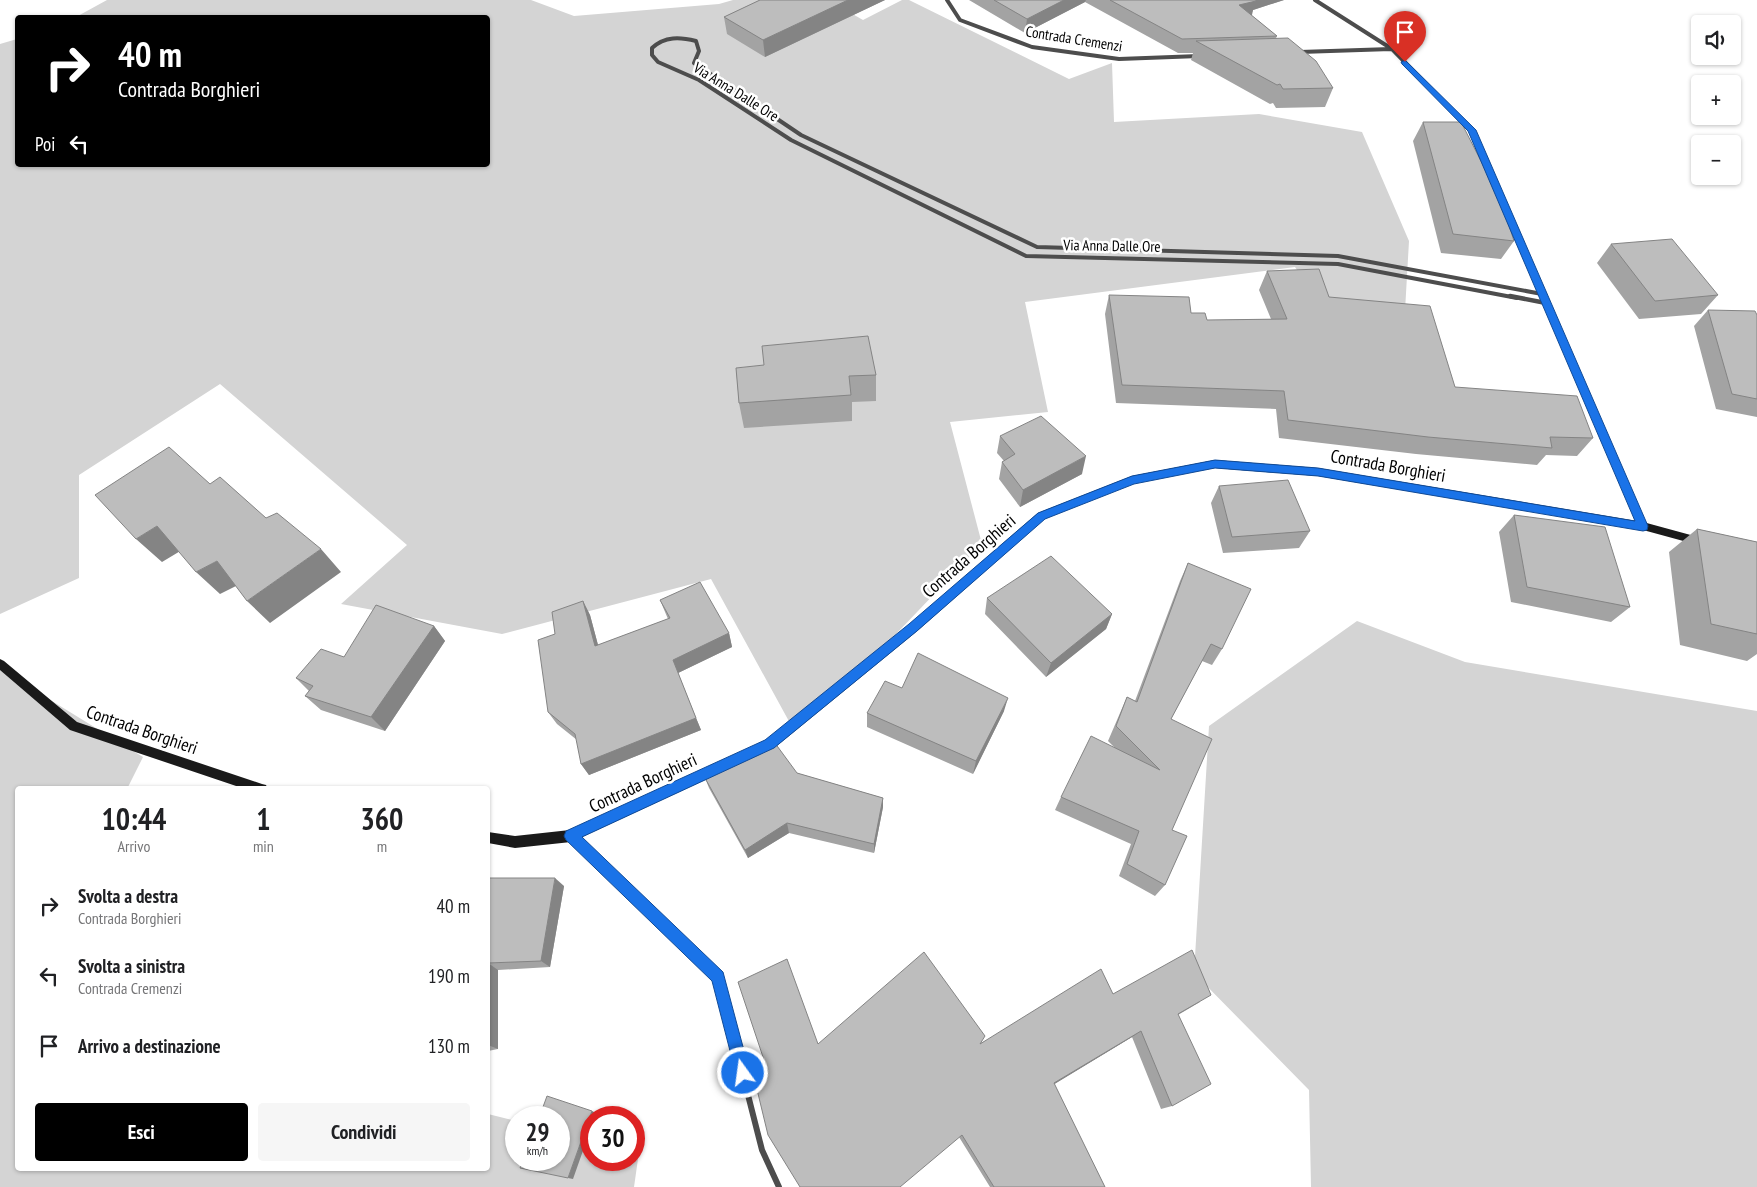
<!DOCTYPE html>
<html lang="it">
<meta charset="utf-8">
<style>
body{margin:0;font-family:"PT Sans Narrow",sans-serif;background:#f6f6f6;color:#202124;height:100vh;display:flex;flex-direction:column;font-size:19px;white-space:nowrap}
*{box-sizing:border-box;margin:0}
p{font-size:16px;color:#757577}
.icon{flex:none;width:28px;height:28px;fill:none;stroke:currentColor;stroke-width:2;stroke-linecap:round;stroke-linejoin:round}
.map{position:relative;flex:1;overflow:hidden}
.side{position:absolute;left:15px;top:786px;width:475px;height:385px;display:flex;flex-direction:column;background:#fff;border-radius:5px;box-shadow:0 1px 4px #0004}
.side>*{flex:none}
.top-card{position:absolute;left:15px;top:15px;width:475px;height:152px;border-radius:5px;box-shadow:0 1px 4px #0004;background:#000;color:#fff;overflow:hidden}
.tools{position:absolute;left:1691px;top:15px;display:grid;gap:10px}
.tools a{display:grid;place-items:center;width:50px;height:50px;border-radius:5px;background:#fff;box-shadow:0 1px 4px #0004;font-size:25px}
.speed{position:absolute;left:505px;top:1106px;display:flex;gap:10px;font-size:25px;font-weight:700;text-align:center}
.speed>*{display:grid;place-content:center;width:65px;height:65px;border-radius:50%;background:#fff;box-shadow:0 1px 4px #0004;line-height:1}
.speed small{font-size:12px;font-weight:400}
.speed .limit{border:8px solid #d22;background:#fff;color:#111}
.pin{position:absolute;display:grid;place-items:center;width:42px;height:42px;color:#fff;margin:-51px -21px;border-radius:50% 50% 50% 0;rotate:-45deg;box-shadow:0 0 5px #0007}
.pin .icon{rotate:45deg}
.me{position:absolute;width:55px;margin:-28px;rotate:346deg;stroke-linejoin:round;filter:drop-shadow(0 0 4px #0008)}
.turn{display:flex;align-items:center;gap:18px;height:105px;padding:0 20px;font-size:22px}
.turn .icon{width:65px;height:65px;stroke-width:2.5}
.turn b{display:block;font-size:35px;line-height:42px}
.then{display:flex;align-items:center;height:48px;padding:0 20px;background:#0003;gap:10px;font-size:19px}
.eta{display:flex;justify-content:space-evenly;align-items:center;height:85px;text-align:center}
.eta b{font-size:30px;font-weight:800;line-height:35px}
.action{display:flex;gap:10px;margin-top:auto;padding:10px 20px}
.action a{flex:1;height:58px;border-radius:5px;background:#000;color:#fff;font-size:20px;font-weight:800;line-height:58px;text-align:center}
.action a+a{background:#f6f6f6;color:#202124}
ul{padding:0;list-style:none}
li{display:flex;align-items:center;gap:15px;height:70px;padding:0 20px}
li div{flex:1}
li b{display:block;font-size:19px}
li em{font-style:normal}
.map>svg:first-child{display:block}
.green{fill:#d4d4d4}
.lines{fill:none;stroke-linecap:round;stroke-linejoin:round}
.street-far2{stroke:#4d4d4d;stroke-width:4}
.street-far1{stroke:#4d4d4d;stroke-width:4.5}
.street{stroke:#4d4d4d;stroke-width:6}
.secondary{fill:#1a1a1a;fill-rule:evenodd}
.wall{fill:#a3a3a3}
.shaded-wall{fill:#848484}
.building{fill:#bdbdbd;stroke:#848484}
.route{fill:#1a73e8;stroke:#114b97}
.labels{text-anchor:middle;stroke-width:5;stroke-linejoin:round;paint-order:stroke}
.far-street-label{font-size:15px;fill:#000;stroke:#fff}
.street-label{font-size:18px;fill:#000;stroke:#fff}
</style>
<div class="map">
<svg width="1757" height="1187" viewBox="0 0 1757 1187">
<rect width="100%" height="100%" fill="#fff"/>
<!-- green -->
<path class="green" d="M 107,0 L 531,0 L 574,16 L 719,4 L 733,0 L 828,0 L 863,20 L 902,0 L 909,0 L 1069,79 L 1112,63 L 1114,122 L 1259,114 L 1362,132 L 1409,241 L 1405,311 L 1327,315 L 1295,267 L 1025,302 L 1048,412 L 950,422 L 982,544 L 875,656 L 791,725 L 711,579 L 502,634 L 341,604 L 407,545 L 220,384 L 79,475 L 79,578 L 0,614 L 0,44 L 17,39 L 18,165 L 488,165 L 488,18 L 76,17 Z
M 1357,621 L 1465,662 L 1757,711 L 1757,1187 L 1311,1187 L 1309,1090 L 1194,973 L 1209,726 Z
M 0,669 L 143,757 L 127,789 L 18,789 L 18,1169 L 488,1169 L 488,1114 L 516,1121 L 516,1160 L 559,1160 L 559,1132 L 591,1140 L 591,1160 L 634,1160 L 634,1151 L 639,1152 L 634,1187 L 0,1187 Z"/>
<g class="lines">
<!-- street-far2 -->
<path class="street-far2" d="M 947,0 L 960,20 L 1032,47 L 1119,59 L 1199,56
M 1315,0 L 1392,49 L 1472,131 L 1544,298
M 1300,52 L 1391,49
M 1517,298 L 1338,264 L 1026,256 L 791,140 L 699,80 L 658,62 L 652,55 L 652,48 C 665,36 680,37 696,41 L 699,51 L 694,63 L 801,135 L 1037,247 L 1338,256 L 1542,294"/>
<!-- street-far1 -->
<path class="street-far1" d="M 1510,296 L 1546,303
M 1544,296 L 1643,526"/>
<!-- street -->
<path class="street" d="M 571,836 L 718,977 L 762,1150 L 779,1187"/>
<!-- secondary -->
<path class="secondary" d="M 1215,460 L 1318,468 L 1643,522 L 1698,537 L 1701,538 L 1703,541 L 1701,544 L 1698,545 L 1643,530 L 1318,476 L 1215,468 L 1133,483 L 1044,519 L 917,631 L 774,748 L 764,752 L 760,751 L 759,747 L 760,743 L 766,740 L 909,625 L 1038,513 L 1132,476 Z
M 0,659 L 4,661 L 77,722 L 262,784 L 266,785 L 268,789 L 245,789 L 70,730 L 0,670 Z
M 750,748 L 754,749 L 756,753 L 754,757 L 571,842 L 515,848 L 488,843 L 488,832 L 515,836 L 570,830 Z"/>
</g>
<!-- wall -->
<path class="wall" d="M 760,0 L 885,0 L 765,57 L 727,34 L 724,17 Z
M 969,0 L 1284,0 L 1253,10 L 1251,15 L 1277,36 L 1276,38 L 1333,88 L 1325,107 L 1276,108 L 1273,103 L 1270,104 L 1191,60 L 1193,53 L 1178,53 L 1085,2 L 1025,33 Z
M 1423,122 L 1514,241 L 1501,259 L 1441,253 L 1413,141 Z
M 1611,244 L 1718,295 L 1701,314 L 1639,319 L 1597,263 Z
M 1267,271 L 1329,297 L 1455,387 L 1593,438 L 1577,456 L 1546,455 L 1537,465 L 1416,454 L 1279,438 L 1276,409 L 1116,403 L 1105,314 L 1109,295 L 1191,313 L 1207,320 L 1271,319 L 1259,290 Z
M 1708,310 L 1757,315 L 1757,417 L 1716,409 L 1694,326 Z
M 736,368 L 876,375 L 876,401 L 852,402 L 852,421 L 744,428 L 739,403 Z
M 1000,436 L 1082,474 L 1020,507 L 999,479 L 1002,462 L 1004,461 L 997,453 Z
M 1219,486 L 1310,531 L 1299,548 L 1223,553 L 1211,503 Z
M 1514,515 L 1630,607 L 1611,622 L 1511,602 L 1499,532 Z
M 1697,529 L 1757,542 L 1757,654 L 1747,661 L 1680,645 L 1669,552 Z
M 1188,563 L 1222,649 L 1212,665 L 1202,661 L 1171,719 L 1172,830 L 1165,885 L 1155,896 L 1119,876 L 1131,844 L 1055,810 L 1061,797 L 1116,749 L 1108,741 L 1120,713 L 1127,697 L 1135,701 L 1180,581 Z
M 987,598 L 1112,614 L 1106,629 L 1046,677 L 985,614 Z
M 660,600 L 729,633 L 732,647 L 678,673 L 701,730 L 589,775 L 581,764 L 577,740 L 557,724 L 548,712 L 555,634 L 583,601 L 590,615 L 598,645 L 668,619 Z
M 434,626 L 445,641 L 385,731 L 321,710 L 305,696 L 309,691 L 296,678 L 344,657 Z
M 902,688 L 1004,711 L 973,774 L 867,727 L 867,713 Z
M 797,773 L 883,798 L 883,807 L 874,853 L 789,833 L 748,858 L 709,788 L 705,778 Z
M 488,878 L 564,886 L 550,967 L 498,970 L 498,1049 L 488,1051 Z
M 1113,994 L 1200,1002 L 1178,1015 L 1172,1106 L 1161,1109 L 1132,1037 L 1054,1084 L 1105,1187 L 990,1187 L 959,1137 L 818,1044 L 980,1043 Z"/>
<!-- shaded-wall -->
<path class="shaded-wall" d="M 848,0 L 885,0 L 765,57 L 763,40 Z
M 1064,0 L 1086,0 L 1085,2 L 1025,33 L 1027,19 Z
M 1252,0 L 1284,0 L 1253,10 L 1252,15 L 1235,19 L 1239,5 Z
M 1086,456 L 1082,474 L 1020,507 L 1023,490 Z
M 157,526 L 182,550 L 162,562 L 136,539 Z
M 321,549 L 341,572 L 270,623 L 247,601 Z
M 217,561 L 240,584 L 220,594 L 196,572 Z
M 583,601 L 590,615 L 602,660 L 595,646 Z
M 1112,614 L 1106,629 L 1046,677 L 1051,663 Z
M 434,626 L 445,641 L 385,731 L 371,717 Z
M 729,633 L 732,647 L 678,673 L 673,660 Z
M 1008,698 L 1004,711 L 973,774 L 976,761 Z
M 696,718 L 701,730 L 589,775 L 581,764 Z
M 883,798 L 883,807 L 874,853 L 874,844 Z
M 787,823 L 789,833 L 748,858 L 745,850 Z
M 555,878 L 564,886 L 550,967 L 541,961 Z
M 488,963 L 498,970 L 498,1049 L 488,1045 Z
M 1141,1031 L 1132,1037 L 1048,1088 L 1054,1083 Z
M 592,1111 L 596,1113 L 595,1118 L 591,1118 L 591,1128 L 573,1179 L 568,1178 Z"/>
<!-- building -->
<path class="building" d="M 760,0 L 848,0 L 763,40 L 724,17 Z
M 994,0 L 1064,0 L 1027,19 Z
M 1110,0 L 1256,0 L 1256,1 L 1239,5 L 1277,36 L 1182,39 Z
M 1288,38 L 1316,61 L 1333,88 L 1283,89 L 1280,84 L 1277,85 L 1196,41 Z
M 1423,122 L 1461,122 L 1501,200 L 1514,241 L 1453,234 Z
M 1672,239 L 1718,295 L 1655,301 L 1611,244 Z
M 1319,269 L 1329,297 L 1430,306 L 1455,387 L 1577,396 L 1593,438 L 1550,437 L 1552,448 L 1428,437 L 1288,420 L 1284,391 L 1122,385 L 1109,295 L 1189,297 L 1191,313 L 1205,313 L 1207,320 L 1287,319 L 1267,271 Z
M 1708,310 L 1755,311 L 1757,315 L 1757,399 L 1732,394 Z
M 868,336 L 876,375 L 849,376 L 851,395 L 739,403 L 736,368 L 764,365 L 762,346 Z
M 1041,416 L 1086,456 L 1023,490 L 1002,462 L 1015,454 L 1000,436 Z
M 169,447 L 210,484 L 220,477 L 266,518 L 277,513 L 321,549 L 247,601 L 217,561 L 196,572 L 157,526 L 136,539 L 95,495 Z
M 1288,480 L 1310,531 L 1232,537 L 1219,486 Z
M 1514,515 L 1605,527 L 1630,607 L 1527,587 Z
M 1697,529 L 1757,542 L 1757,634 L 1711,624 Z
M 1051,556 L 1112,614 L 1051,663 L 987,598 Z
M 1188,563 L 1251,589 L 1222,649 L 1211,644 L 1171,719 L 1212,739 L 1172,830 L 1187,836 L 1165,885 L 1127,864 L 1139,831 L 1061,797 L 1091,736 L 1160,770 L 1116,726 L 1127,697 L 1137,702 Z
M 700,582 L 729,633 L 673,660 L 696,718 L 581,764 L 575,734 L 548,712 L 538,640 L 555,634 L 552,612 L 583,601 L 595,646 L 670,618 L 660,600 Z
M 376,605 L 434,626 L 371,717 L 305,696 L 313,686 L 296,678 L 321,649 L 344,657 Z
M 918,653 L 1008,698 L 976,761 L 867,713 L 885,681 L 902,688 Z
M 772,739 L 797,773 L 883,798 L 874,844 L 787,823 L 745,850 L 705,778 Z
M 488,878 L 555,878 L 541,961 L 488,963 Z
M 1192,950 L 1211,995 L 1178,1014 L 1211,1084 L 1172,1106 L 1141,1031 L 1054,1083 L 1105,1187 L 994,1187 L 962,1135 L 900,1187 L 800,1187 L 768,1135 L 754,1077 L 768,1072 L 738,982 L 787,959 L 818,1044 L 924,952 L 985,1036 L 980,1044 L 1101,969 L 1113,994 Z
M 547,1096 L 592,1111 L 568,1178 L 520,1168 L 523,1160 L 559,1160 L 559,1118 L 539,1118 Z"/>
<!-- route -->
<path class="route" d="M 1405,60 L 1476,130 L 1648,526 L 1647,530 L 1643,531 L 1318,476 L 1215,468 L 1134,484 L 1045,519 L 917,631 L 774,748 L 582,837 L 723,972 L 750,1073 L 748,1078 L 743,1080 L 737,1078 L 712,981 L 566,840 L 564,836 L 566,831 L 765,740 L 909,624 L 1038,513 L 1132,476 L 1215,460 L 1318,468 L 1635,521 L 1468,131 L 1402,64 L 1401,62 Z"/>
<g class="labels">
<!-- far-street labels -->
<g class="far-street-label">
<text transform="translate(1074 39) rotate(9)" y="5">Contrada Cremenzi</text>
<text transform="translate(736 92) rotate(32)" y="5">Via Anna Dalle Ore</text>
<text transform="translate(1112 246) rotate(1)" y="5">Via Anna Dalle Ore</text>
</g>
<!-- street labels -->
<g class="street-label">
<text transform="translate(1388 466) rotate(10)" y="6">Contrada Borghieri</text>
<text transform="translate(969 556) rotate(-41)" y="6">Contrada Borghieri</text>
<text transform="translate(142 730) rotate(19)" y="6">Contrada Borghieri</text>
<text transform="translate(643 783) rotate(-25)" y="6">Contrada Borghieri</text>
</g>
</g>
</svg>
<div class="tools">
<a><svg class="icon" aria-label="sound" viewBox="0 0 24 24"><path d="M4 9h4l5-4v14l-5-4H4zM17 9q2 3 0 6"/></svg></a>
<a>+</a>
<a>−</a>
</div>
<div class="speed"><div>29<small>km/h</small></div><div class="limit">30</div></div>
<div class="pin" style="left:1405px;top:62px;background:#d93025"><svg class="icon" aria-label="arrive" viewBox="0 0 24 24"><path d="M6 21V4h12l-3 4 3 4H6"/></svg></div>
<svg class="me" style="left:743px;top:1073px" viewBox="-20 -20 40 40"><circle r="17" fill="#1a73e8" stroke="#fff" stroke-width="3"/><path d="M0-11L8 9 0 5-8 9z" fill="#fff"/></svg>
<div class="top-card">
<div class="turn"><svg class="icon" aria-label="right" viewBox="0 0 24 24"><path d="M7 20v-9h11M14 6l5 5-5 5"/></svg><div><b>40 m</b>Contrada Borghieri</div></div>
<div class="then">Poi<svg class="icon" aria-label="left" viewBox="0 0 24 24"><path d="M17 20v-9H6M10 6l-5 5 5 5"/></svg></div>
</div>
<section class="side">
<div class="eta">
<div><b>10:44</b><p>Arrivo</p></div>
<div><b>1</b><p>min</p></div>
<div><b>360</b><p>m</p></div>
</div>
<ul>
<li><svg class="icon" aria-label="right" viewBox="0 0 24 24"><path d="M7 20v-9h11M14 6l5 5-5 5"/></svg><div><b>Svolta a destra</b><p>Contrada Borghieri</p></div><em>40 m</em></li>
<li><svg class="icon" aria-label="left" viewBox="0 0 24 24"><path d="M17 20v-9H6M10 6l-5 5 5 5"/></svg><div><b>Svolta a sinistra</b><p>Contrada Cremenzi</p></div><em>190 m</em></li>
<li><svg class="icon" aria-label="arrive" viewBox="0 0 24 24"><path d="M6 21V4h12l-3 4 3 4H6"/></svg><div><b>Arrivo a destinazione</b></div><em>130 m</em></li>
</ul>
<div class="action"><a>Esci</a><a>Condividi</a></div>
</section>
</div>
